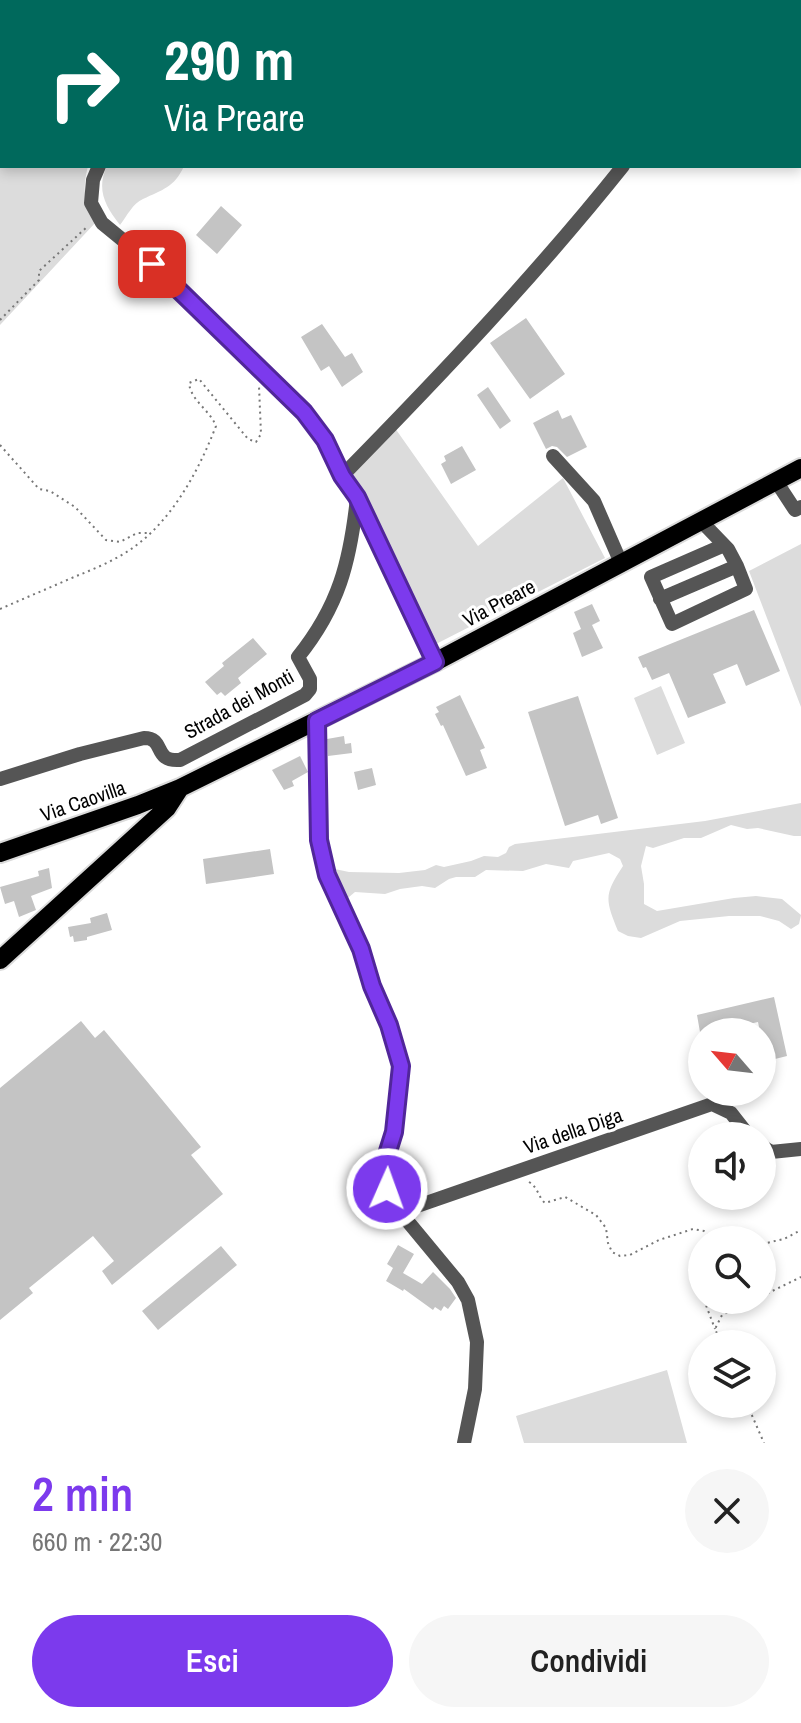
<!DOCTYPE html>
<html lang="it">
<meta charset="utf-8">
<style>
body{margin:0;font-family:"Archivo Narrow",sans-serif;background:#f6f6f6;color:#222;height:100vh;display:flex;flex-direction:column;font-size:30px;white-space:nowrap}
*{box-sizing:border-box;margin:0}
p{font-size:26px;color:#767676}
.icon{flex:none;width:44px;height:44px;fill:none;stroke:currentColor;stroke-width:2;stroke-linecap:round;stroke-linejoin:round}
.map{position:relative;height:1443px;overflow:hidden}
.panel{display:flex;flex-direction:column;background:#fff;flex:1}
.panel>*{flex:none}
.top-card{position:absolute;left:0px;top:0px;width:802px;height:168px;box-shadow:0 4px 12px #0003;background:#00695c;color:#fff;overflow:hidden}
.needle{width:52px;rotate:298deg}
.tools{position:absolute;left:688px;top:1018px;display:grid;gap:16px}
.tools a{display:grid;place-items:center;width:88px;height:88px;border-radius:50%;background:#fff;box-shadow:0 4px 12px #0003;font-size:40px}
.pin{position:absolute;display:grid;place-items:center;width:68px;height:68px;color:#fff;margin:-34px;border-radius:16px;box-shadow:0 4px 12px #0006}
.me{position:absolute;width:88px;margin:-44px;rotate:2deg;stroke-linejoin:round;filter:drop-shadow(0 0 6px #0008)}
.turn{display:flex;align-items:center;gap:28px;height:168px;padding:0 32px;font-size:36px}
.turn .icon{width:104px;height:104px;stroke-width:2.5}
.turn b{display:block;font-size:56px;line-height:68px}
.round{display:grid;place-items:center;flex:none;width:84px;height:84px;border-radius:42px;background:#f6f6f6}
.summary{display:flex;align-items:center;justify-content:space-between;height:136px;padding:0 32px}
h1{font-size:48px;font-weight:600;line-height:60px;color:#7c3aed}
.button{display:flex;gap:16px;margin-top:auto;padding:16px 32px}
.button a{flex:1;height:92px;border-radius:48px;background:#7c3aed;color:#fff;font-size:32px;font-weight:600;line-height:92px;text-align:center}
.button a+a{background:#f6f6f6;color:#222}
.map>svg:first-child{display:block}
.green{fill:#dcdcdc}
.building{fill:#c4c4c4}
.lines{fill:none;stroke-linecap:round;stroke-linejoin:round}
.major-casing{stroke:#dbdbdb;stroke-width:22}
.path{stroke:#777;stroke-width:2;stroke-dasharray:2 4;stroke-linecap:butt}
.minor{stroke:#555;stroke-width:14}
.major{stroke:#000;stroke-width:18}
.route-casing{stroke:#51269a;stroke-width:20}
.route{stroke:#7c3aed;stroke-width:14}
.labels{text-anchor:middle;stroke-width:6;stroke-linejoin:round;paint-order:stroke}
.street-label{font-size:20px;fill:#000;stroke:#fff}
</style>
<div class="map">
<svg width="801" height="1443" viewBox="0 0 801 1443">
<rect width="100%" height="100%" fill="#fff"/>
<!-- green -->
<path class="green" d="M 0,0 L 315,0 L 314,2 L 2,2 L 2,166 L 88,166 C 82,191 84,200 96,222 L 0,325 Z
M 107,166 L 184,166 C 175,187 162,190 143,199 C 133,203 127,216 120,225 C 105,206 96,189 107,166 Z
M 390,421 L 478,546 L 563,478 L 605,558 L 436,644 L 348,465 Z
M 801,544 L 801,707 L 749,571 Z
M 661,686 L 685,743 L 657,755 L 634,698 Z
M 801,803 L 801,836 L 794,836 L 758,828 L 747,829 L 731,825 L 701,838 L 684,838 L 653,848 L 646,846 L 641,866 L 644,884 L 644,904 L 657,911 L 734,898 L 756,896 L 782,899 L 801,915 L 799,924 L 791,929 L 779,921 L 760,916 L 729,916 L 680,921 L 641,938 L 628,936 L 618,931 C 605,899 604,895 623,866 L 620,859 L 609,853 L 573,861 L 569,868 L 546,864 L 523,871 L 486,870 L 475,877 L 456,877 L 449,879 L 435,888 L 422,886 L 400,889 L 385,894 L 355,892 L 343,902 L 330,868 L 349,872 L 399,873 L 425,870 L 436,865 L 444,867 L 471,861 L 484,856 L 498,857 L 506,853 L 509,847 L 515,844 L 705,821 Z
M 667,1370 L 687,1443 L 524,1443 L 516,1416 Z"/>
<!-- building -->
<path class="building" d="M 221,206 L 242,225 L 217,254 L 196,235 Z
M 526,318 L 565,374 L 530,399 L 490,343 Z
M 322,324 L 345,357 L 352,353 L 363,372 L 342,387 L 329,366 L 321,371 L 301,337 Z
M 488,387 L 511,421 L 500,429 L 477,395 Z
M 558,410 L 562,419 L 571,415 L 587,447 L 567,457 L 557,447 L 552,446 L 546,449 L 533,423 Z
M 462,446 L 476,470 L 451,484 L 441,464 L 446,461 L 444,456 Z
M 592,604 L 600,621 L 592,625 L 603,648 L 582,657 L 573,633 L 581,629 L 574,612 Z
M 754,610 L 780,671 L 746,686 L 737,664 L 713,674 L 726,703 L 688,718 L 669,673 L 652,680 L 646,667 L 643,668 L 638,657 Z
M 253,638 L 267,654 L 238,678 L 241,683 L 225,696 L 221,692 L 217,695 L 205,682 L 224,666 L 222,663 Z
M 460,695 L 485,748 L 480,750 L 487,768 L 466,776 L 443,725 L 441,726 L 435,714 L 439,712 L 436,707 Z
M 578,696 L 618,818 L 601,824 L 598,815 L 565,826 L 528,712 Z
M 344,736 L 345,744 L 351,743 L 352,753 L 328,756 L 327,739 Z
M 300,756 L 308,772 L 292,781 L 294,786 L 284,790 L 272,770 Z
M 372,768 L 376,785 L 358,790 L 354,772 Z
M 270,849 L 274,874 L 206,884 L 203,859 Z
M 49,868 L 52,888 L 31,896 L 36,910 L 19,917 L 14,901 L 5,904 L 0,887 L 39,876 L 38,871 Z
M 107,913 L 112,930 L 87,937 L 87,940 L 74,942 L 73,936 L 70,937 L 68,927 L 91,923 L 90,918 Z
M 774,997 L 787,1056 L 767,1061 L 762,1032 L 760,1032 L 758,1022 L 722,1030 L 722,1032 L 700,1032 L 697,1015 Z
M 81,1021 L 95,1038 L 104,1030 L 145,1079 L 201,1147 L 191,1155 L 223,1194 L 112,1285 L 102,1271 L 114,1261 L 93,1236 L 29,1288 L 33,1293 L 0,1320 L 0,1088 Z
M 398,1245 L 414,1254 L 403,1273 L 422,1284 L 433,1272 L 450,1289 L 456,1298 L 448,1309 L 444,1306 L 441,1311 L 435,1307 L 433,1310 L 404,1289 L 403,1291 L 386,1281 L 393,1268 L 387,1264 Z
M 221,1246 L 237,1265 L 158,1330 L 142,1311 Z"/>
<g class="lines">
<defs>
<path id="major" d="M 0,853 L 138,805 L 180,788 L 435,662 L 801,468
M 0,960 L 167,808 L 180,788"/>
</defs>
<!-- major casing -->
<use href="#major" class="major-casing"/>
<!-- path -->
<path class="path" d="M 0,320 L 39,280 L 39,271 L 88,226
M 0,445 L 39,489 L 50,491 L 75,507 L 106,540 L 120,542 L 137,533 L 149,533
M 0,609 C 25,598 49,588 74,577 C 94,569 116,560 134,547 C 173,519 199,470 216,426 C 209,409 191,401 189,383 L 199,379 L 248,439 L 256,442 L 261,434 L 259,386
M 529,1182 C 538,1187 538,1197 545,1203 L 565,1197 L 596,1215 L 606,1228 L 608,1243 L 612,1252 L 620,1256 L 630,1255 L 659,1240 L 693,1229 L 704,1231 L 711,1236 L 712,1240
M 762,1244 L 784,1239 L 801,1230
M 762,1296 L 801,1277
M 704,1300 L 715,1329
M 722,1344 L 715,1329 L 722,1315 L 753,1300
M 747,1404 L 764,1443"/>
<!-- minor -->
<path class="minor" d="M 330,2 L 331,0
M 752,2 L 754,0
M 99,166 L 93,180 L 91,203 L 102,223 L 152,264 L 304,412 L 325,440 L 342,476 L 357,497 L 435,662
M 553,456 L 594,501 L 621,563
M 342,476 C 439,377 536,275 623,166
M 776,481 L 795,510 L 801,507
M 701,521 L 728,549 L 737,566 L 746,589 L 672,624 L 651,577 L 722,546
M 660,599 L 737,566
M 317,721 L 319,840 L 327,875 L 361,949 L 372,986 L 389,1025 L 401,1066 L 394,1132 L 384,1164 L 387,1189 L 400,1212 L 458,1282 L 468,1300 L 477,1342 L 475,1389 L 464,1443
M 0,779 L 80,754 L 144,738 C 166,738 152,762 180,760 L 305,695 L 310,689 L 310,679 L 298,657 C 339,606 350,562 357,498
M 762,1146 L 771,1152 L 801,1149
M 400,1212 L 712,1104 L 731,1113 L 749,1136"/>
<!-- major -->
<use href="#major" class="major"/>
</g>
<g class="lines">
<defs>
<path id="route" d="M 152,264 L 304,412 L 325,440 L 342,476 L 357,497 L 435,662 L 317,721 L 319,840 L 327,875 L 361,949 L 372,986 L 389,1025 L 401,1066 L 394,1132 L 384,1164 L 387,1189"/>
</defs>
<!-- route casing -->
<use href="#route" class="route-casing"/>
<!-- route -->
<use href="#route" class="route"/>
</g>
<g class="labels">
<!-- street labels -->
<g class="street-label">
<text transform="translate(499 603) rotate(-28)" y="7">Via Preare</text>
<text transform="translate(239 704) rotate(-29)" y="7">Strada dei Monti</text>
<text transform="translate(83 801) rotate(-19)" y="7">Via Caovilla</text>
<text transform="translate(573 1131) rotate(-19)" y="7">Via della Diga</text>
</g>
</g>
</svg>
<div class="tools">
<a><svg class="needle" viewBox="-14 -14 28 28"><path d="M0-13l5 13h-10z" fill="#e53935"/><path d="M0 13l5-13h-10z" fill="#767676"/></svg></a>
<a><svg class="icon" aria-label="sound" viewBox="0 0 24 24"><path d="M4 9h4l5-4v14l-5-4H4zM17 9q2 3 0 6"/></svg></a>
<a><svg class="icon" aria-label="search" viewBox="0 0 24 24"><circle cx="10" cy="10" r="6"/><path d="M15 15l6 6"/></svg></a>
<a><svg class="icon" aria-label="layers" viewBox="0 0 24 24"><path d="M12 4l9 5-9 5-9-5zM3 14l9 5 9-5"/></svg></a>
</div>
<div class="pin" style="left:152px;top:264px;background:#d93025"><svg class="icon" aria-label="arrive" viewBox="0 0 24 24"><path d="M6 21V4h12l-3 4 3 4H6"/></svg></div>
<svg class="me" style="left:387px;top:1189px" viewBox="-20 -20 40 40"><circle r="17" fill="#7c3aed" stroke="#fff" stroke-width="3"/><path d="M0-11L8 9 0 5-8 9z" fill="#fff"/></svg>
<div class="top-card">
<div class="turn"><svg class="icon" aria-label="right" viewBox="0 0 24 24"><path d="M7 20v-9h11M14 6l5 5-5 5"/></svg><div><b>290 m</b>Via Preare</div></div>
</div>
</div>
<section class="panel">
<div class="summary"><div><h1>2 min</h1><p>660 m · 22:30</p></div><a class="round"><svg class="icon" aria-label="close" viewBox="0 0 24 24"><path d="M6 6l12 12M18 6L6 18"/></svg></a></div>
<div class="button"><a>Esci</a><a>Condividi</a></div>
</section>
